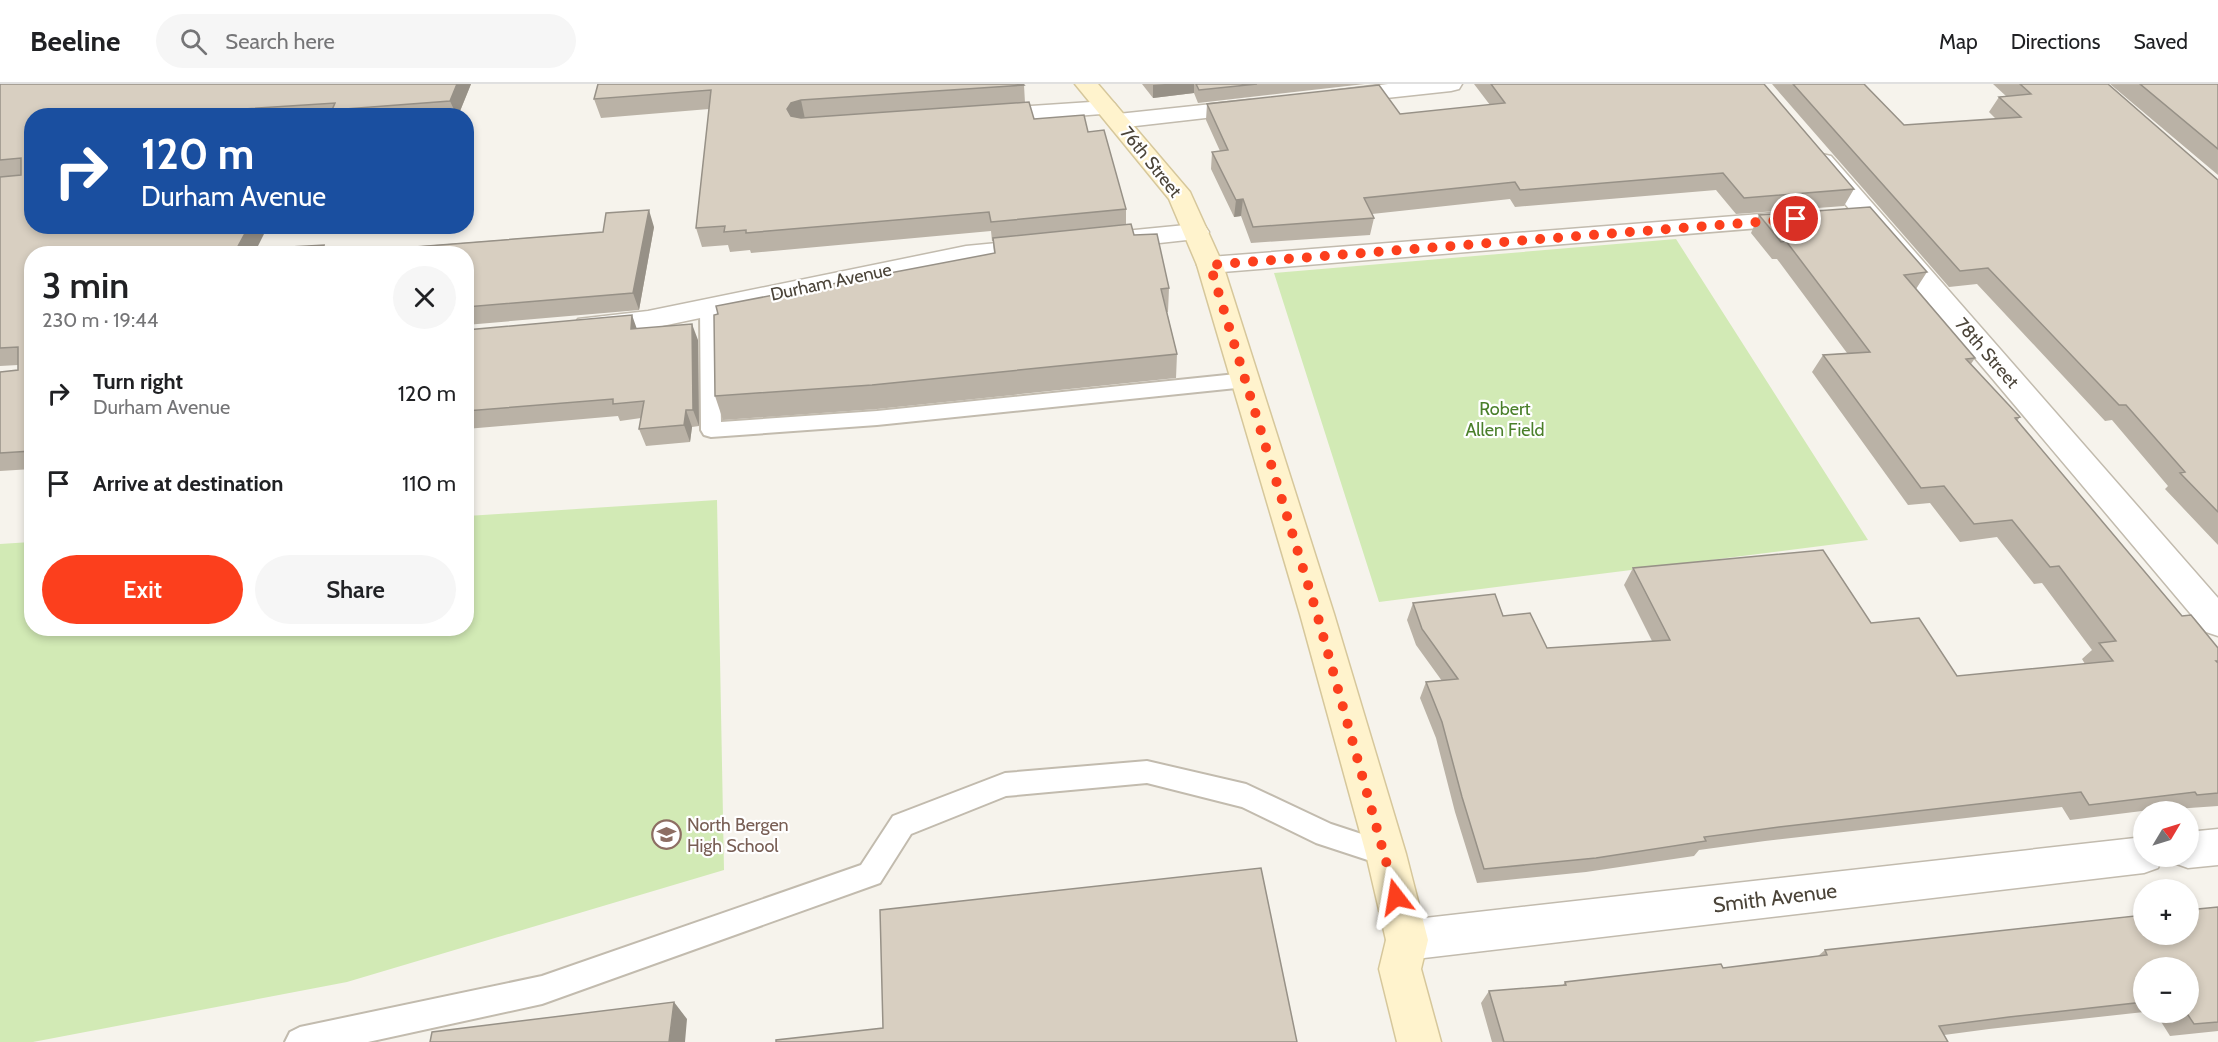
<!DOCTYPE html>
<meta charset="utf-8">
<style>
body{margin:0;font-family:Cabin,sans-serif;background:#f6f6f6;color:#202124;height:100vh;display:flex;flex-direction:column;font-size:22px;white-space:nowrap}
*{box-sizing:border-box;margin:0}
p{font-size:20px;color:#757577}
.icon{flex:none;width:33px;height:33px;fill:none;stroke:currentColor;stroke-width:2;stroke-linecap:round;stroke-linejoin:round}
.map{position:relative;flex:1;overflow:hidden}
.sheet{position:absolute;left:24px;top:162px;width:450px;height:390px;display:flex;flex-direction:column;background:#fff;border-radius:24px;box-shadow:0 3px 9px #0003}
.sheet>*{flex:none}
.guide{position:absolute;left:24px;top:24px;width:450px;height:126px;border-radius:24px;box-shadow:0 3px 9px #0003;background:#1a4fa0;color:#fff;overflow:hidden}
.needle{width:39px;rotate:52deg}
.tools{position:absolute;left:2133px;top:717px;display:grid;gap:12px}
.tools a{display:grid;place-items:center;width:66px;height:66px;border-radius:50%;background:#fff;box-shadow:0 3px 9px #0003;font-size:30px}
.pin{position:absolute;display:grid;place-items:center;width:51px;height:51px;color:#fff;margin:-26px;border:3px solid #fff;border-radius:50%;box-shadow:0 2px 6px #0007}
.me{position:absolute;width:66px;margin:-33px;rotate:346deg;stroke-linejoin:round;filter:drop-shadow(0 0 4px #0008)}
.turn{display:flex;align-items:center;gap:21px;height:126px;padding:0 18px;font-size:27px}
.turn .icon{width:78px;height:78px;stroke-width:2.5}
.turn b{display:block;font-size:42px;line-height:51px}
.round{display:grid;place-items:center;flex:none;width:63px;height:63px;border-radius:32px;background:#f6f6f6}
.summary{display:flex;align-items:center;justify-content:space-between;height:102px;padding:0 18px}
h1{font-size:36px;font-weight:600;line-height:45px}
.primary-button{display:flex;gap:12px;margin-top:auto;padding:12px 18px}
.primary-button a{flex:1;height:69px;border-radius:36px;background:#fc3f1d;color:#fff;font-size:24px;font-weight:600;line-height:69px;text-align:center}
.primary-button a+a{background:#f6f6f6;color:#202124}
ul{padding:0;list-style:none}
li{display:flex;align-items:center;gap:18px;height:90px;padding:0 18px}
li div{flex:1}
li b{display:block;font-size:22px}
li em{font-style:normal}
header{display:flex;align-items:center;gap:36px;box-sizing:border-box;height:84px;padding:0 30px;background:#fff;border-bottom:2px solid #e0e0e0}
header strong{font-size:28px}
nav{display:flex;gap:33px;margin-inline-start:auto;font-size:21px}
.search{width:420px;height:54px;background:#f6f6f6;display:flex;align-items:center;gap:15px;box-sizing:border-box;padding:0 21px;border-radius:33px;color:#757577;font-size:22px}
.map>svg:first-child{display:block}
.green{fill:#d2eab5}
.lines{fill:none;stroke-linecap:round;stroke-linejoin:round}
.lane-casing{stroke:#c2bbae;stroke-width:4}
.street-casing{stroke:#c2bbae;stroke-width:3}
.secondary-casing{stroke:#d6c79b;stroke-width:3}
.lane{fill:#fff;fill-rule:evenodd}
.street{fill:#fff;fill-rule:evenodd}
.secondary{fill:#fff3cd;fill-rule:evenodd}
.wall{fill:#bab2a6}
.shaded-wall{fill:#979187}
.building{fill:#d8cfc1;stroke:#979187;stroke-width:1.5}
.route{stroke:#fc3f1d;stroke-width:10;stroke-dasharray:0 18}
.labels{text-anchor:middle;stroke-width:4.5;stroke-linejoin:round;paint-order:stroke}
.street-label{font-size:18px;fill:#4b4439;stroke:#fff}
.park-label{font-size:18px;fill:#4a7f2a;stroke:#fff}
.education-label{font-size:18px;fill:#785e54;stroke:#fff;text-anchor:start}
.near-street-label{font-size:21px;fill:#4b4439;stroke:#fff}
</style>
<header>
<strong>Beeline</strong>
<div class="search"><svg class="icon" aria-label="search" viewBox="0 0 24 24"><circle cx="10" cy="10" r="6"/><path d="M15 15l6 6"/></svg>Search here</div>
<nav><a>Map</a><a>Directions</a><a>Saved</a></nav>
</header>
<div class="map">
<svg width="2218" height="958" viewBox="0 0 2218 958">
<rect width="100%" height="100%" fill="#f6f3ec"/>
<!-- green -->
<path class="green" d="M 1676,155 L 1868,456 L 1379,518 L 1274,189 Z
M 717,416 L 724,786 L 347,898 L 33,958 L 0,958 L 0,460 L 31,458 L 32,544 L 466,544 L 467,432 Z"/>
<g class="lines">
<defs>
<path id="lane" d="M 709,217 L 716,219 L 718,223 L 721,338 L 877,327 L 1246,289 L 1253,291 L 1256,296 L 1253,301 L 1246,303 L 877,341 L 711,353 L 704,351 L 701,346 L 700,223 L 702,219 Z
M 1147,677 L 1246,700 L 1331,740 L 1395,761 L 1399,770 L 1395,779 L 1386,782 L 1316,759 L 1242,723 L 1147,699 L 1006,712 L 911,750 L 880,799 L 542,920 L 368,958 L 285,958 L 290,948 L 300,943 L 542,892 L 861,781 L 893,732 L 1005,689 Z"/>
<path id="street" d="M 1388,0 L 1462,0 L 1459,5 L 1451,7 L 1340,19 L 1332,17 L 1329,12 L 1332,7 Z
M 1250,16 L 1258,18 L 1262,23 L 1258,28 L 1118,44 L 1110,42 L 1106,37 L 1110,32 L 1118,30 Z
M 1106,17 L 1114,19 L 1118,24 L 1114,29 L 986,39 L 978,37 L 974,32 L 978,27 L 986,25 Z
M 1822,70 L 1831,72 L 2218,514 L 2218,552 L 2206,548 L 1813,82 L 1810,77 L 1813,72 Z
M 1800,127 L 1809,130 L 1813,135 L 1809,140 L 1210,189 L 1201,187 L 1197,181 L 1201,175 L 1210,173 Z
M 1196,140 L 1205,142 L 1209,148 L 1205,154 L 1114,164 L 1105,162 L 1101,156 L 1105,150 L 1114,148 Z
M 1039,155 L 1048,157 L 1052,163 L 1048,169 L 966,178 L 648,245 L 588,250 L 578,247 L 574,241 L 578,235 L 648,227 L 966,162 Z
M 2218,745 L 2218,781 L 2188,784 L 2174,779 L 2171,772 L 2188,772 L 2188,748 Z
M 2144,753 L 2144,772 L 2163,772 L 2158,784 L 2144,789 L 1407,876 L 1392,870 L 1386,856 L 1392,842 L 1407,836 Z"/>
<path id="secondary" d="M 1075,0 L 1098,0 L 1190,108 L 1223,181 L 1334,530 L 1406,770 L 1428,856 L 1421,885 L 1441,958 L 1397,958 L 1379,885 L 1386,856 L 1366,770 L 1300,530 L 1197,181 L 1169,115 Z"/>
</defs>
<!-- lane casing -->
<use href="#lane" class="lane-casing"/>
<!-- street casing -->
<use href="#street" class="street-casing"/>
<!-- secondary casing -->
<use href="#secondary" class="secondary-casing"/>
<!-- lane -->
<use href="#lane" class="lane"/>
<!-- street -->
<use href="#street" class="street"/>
<!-- secondary -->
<use href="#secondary" class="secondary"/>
</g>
<!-- wall -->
<path class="wall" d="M 0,0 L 471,0 L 458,32 L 32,32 L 256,165 L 324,161 L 329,169 L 603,148 L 654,143 L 639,226 L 466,241 L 466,170 L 32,170 L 32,385 L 0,387 L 0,288 L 18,286 L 18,281 L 0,282 Z
M 598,0 L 1024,1 L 1025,19 L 1034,35 L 1088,48 L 1126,125 L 1126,141 L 1134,151 L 1169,204 L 1168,228 L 1167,228 L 1177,270 L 1176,294 L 877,325 L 723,336 L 715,312 L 718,230 L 994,169 L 993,157 L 992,157 L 991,147 L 751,169 L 750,166 L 730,168 L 728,161 L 702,163 L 696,144 L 709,25 L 601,34 L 594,15 Z
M 1142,0 L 1365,0 L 1198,19 L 1194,9 L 1153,14 Z
M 1474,0 L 1764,0 L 1854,105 L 1844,122 L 1736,130 L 1716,106 L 1515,123 L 1510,115 L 1372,130 L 1374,134 L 1370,151 L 1251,159 L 1241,132 L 1234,133 L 1211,85 L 1212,68 L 1220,67 L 1206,36 L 1207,20 L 1400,30 L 1490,21 Z
M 1772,0 L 1864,0 L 1904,41 L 1996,35 L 1989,28 L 1999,13 L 2006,12 L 1993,0 L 2108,0 L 2218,96 L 2218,461 L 2165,405 L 2168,402 L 2112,336 L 2105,337 L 1977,200 L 1949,203 Z
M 2110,0 L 2218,0 L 2218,91 Z
M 1759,131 L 1927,188 L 1916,205 L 1975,274 L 1971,280 L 2020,333 L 2017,337 L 2182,532 L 2218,564 L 2218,722 L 2175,725 L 2174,723 L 2070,736 L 2062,723 L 1765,757 L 1699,766 L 1694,772 L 1586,788 L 1477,799 L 1455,728 L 1436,654 L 1420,614 L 1426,598 L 1442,597 L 1416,561 L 1407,536 L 1413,519 L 1503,532 L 1547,564 L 1652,557 L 1624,501 L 1633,484 L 1871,539 L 1957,592 L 2085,580 L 2082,575 L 2092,566 L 2042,499 L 2034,500 L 1997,453 L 1960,458 L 1930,419 L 1908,421 L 1812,288 L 1823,271 L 1847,269 L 1777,175 L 1772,175 L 1751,149 Z
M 637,245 L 698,256 L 699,342 L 692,343 L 690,358 L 646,362 L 639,345 L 641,334 L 620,337 L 618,332 L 466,345 L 466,246 Z
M 2218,823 L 2218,947 L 2170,952 L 2155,928 L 2188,928 L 2188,884 L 2144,884 L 2144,928 L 1989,945 L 1944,951 L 1948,958 L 1492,958 L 1481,919 L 1489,907 L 1563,901 L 1565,898 L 1723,884 L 1818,872 L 1825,866 Z"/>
<!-- shaded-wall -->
<path class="shaded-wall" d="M 457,0 L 471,0 L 458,32 L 457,32 L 450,17 Z
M 1165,0 L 1194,0 L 1194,9 L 1153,14 L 1153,1 Z
M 801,16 L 805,35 L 795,38 L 787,25 L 791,19 Z
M 244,25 L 248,32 L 241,32 Z
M 1243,115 L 1241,132 L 1234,133 L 1236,116 Z
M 649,126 L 654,143 L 639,226 L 633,209 Z
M 249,142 L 268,142 L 254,170 L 236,166 Z
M 324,161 L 329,170 L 320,170 Z
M 632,231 L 638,248 L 631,245 Z
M 692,240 L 698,256 L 699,342 L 693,326 Z
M 686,326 L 692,343 L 690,358 L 684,341 Z
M 674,918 L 687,935 L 685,958 L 669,958 Z"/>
<!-- building -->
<path class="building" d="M 0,0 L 457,0 L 450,17 L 332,26 L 335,19 L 244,25 L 241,32 L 32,32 L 32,142 L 249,142 L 236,166 L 324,161 L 320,170 L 32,170 L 32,367 L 0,369 L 0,288 L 18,286 L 18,263 L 0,264 L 0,93 L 21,91 L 21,74 L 0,76 Z
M 598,0 L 1023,0 L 1024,1 L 801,16 L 791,19 L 787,25 L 791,32 L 801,34 L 1029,18 L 1034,35 L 1084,31 L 1088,48 L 1104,46 L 1126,125 L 991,138 L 989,128 L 746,149 L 746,146 L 724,148 L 725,142 L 696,144 L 711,6 L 594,15 Z
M 1196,0 L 1257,0 L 1199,6 Z
M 1491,0 L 1764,0 L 1854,105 L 1744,114 L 1723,89 L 1520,106 L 1515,98 L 1364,114 L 1374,134 L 1253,143 L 1243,115 L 1236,116 L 1212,68 L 1228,66 L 1207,20 L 1379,1 L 1400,30 L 1505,19 Z
M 1793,0 L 1864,0 L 1904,41 L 2021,33 L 1999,13 L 2031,10 L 2020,0 L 2108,0 L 2218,96 L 2218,428 L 2180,389 L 2185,388 L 2126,321 L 2119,321 L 1988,184 L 1960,187 Z
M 2140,0 L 2218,0 L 2218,65 Z
M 1870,123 L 1927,188 L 1904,191 L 1975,274 L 1966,275 L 2020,333 L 2015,334 L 2182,532 L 2191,531 L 2218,564 L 2218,577 L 2216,577 L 2218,579 L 2218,709 L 2197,711 L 2195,708 L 2089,721 L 2081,708 L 1779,743 L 1704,753 L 1706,757 L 1596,774 L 1484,785 L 1462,713 L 1442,638 L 1426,598 L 1458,595 L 1422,545 L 1413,519 L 1495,510 L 1503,532 L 1530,529 L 1547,564 L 1670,556 L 1633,484 L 1823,466 L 1871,539 L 1919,534 L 1957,592 L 2113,577 L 2099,559 L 2116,557 L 2059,482 L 2050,483 L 2012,436 L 1974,440 L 1944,402 L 1921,404 L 1823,271 L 1870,268 L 1786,157 L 1781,158 L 1759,131 Z
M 649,126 L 633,209 L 466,223 L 466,170 L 326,170 L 603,148 L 606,129 Z
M 1131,140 L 1134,151 L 1157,150 L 1169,204 L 1161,205 L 1177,270 L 872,301 L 715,312 L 714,231 L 718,230 L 716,222 L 995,169 L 993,154 Z
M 632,231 L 631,245 L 692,240 L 693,326 L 686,326 L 684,341 L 639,345 L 644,317 L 613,320 L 613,315 L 466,327 L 466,246 Z
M 1261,784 L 1297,958 L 776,958 L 776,956 L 883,944 L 880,826 Z
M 2218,823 L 2218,938 L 2194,940 L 2186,928 L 2188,928 L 2188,884 L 2144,884 L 2144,918 L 2009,933 L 1939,942 L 1948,958 L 1504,958 L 1489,907 L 1566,901 L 1565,898 L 1721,880 L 1723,884 L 1827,871 L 1825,866 L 2144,831 L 2144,850 L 2188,850 L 2188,826 Z
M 674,918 L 669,958 L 430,958 L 432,948 Z"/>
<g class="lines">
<!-- route -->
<path class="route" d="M 1396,813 L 1317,530 L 1210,181 L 1796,135"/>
</g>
<!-- icons -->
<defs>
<symbol id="school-ring" viewBox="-11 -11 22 22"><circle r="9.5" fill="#fff" stroke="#8d6e63" stroke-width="1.5"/><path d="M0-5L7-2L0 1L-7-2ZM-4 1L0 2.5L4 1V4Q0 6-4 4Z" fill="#8d6e63"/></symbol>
</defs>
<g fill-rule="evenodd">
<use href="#school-ring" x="650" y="734" width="33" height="33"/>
</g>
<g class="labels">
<!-- street labels -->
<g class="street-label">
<text transform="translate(1151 78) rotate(51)" y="6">76th Street</text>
<text transform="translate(831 198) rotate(-12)" y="6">Durham Avenue</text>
<text transform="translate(1987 269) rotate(49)" y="6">78th Street</text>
</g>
<!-- park labels -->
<g class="park-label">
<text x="1505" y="331">Robert<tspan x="1505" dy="21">Allen Field</tspan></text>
</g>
<!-- education labels -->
<g class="education-label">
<text x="687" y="747">North Bergen<tspan x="687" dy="21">High School</tspan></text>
</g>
<!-- near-street labels -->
<g class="near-street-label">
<text transform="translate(1775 814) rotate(-7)" y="7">Smith Avenue</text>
</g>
</g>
</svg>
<div class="tools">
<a><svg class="needle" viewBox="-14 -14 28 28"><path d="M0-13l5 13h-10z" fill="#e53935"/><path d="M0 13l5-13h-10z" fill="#757577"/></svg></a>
<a>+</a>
<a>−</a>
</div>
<div class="pin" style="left:1796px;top:135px;background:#d93025"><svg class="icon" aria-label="arrive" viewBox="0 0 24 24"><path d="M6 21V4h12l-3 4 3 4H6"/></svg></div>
<svg class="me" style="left:1396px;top:813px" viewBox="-20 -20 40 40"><path d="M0-17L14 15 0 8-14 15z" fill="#fc3f1d" stroke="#fff" stroke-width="4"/></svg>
<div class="guide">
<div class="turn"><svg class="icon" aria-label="right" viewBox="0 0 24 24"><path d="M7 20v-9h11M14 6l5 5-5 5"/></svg><div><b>120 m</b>Durham Avenue</div></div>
</div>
<section class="sheet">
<div class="summary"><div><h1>3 min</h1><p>230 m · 19:44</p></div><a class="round"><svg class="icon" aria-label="close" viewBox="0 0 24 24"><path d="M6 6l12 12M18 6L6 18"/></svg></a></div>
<ul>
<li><svg class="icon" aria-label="right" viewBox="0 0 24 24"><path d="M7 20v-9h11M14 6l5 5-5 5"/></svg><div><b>Turn right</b><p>Durham Avenue</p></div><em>120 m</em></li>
<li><svg class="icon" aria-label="arrive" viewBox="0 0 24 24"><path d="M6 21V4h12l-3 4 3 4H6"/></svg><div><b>Arrive at destination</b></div><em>110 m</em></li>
</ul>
<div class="primary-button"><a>Exit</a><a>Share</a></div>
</section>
</div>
